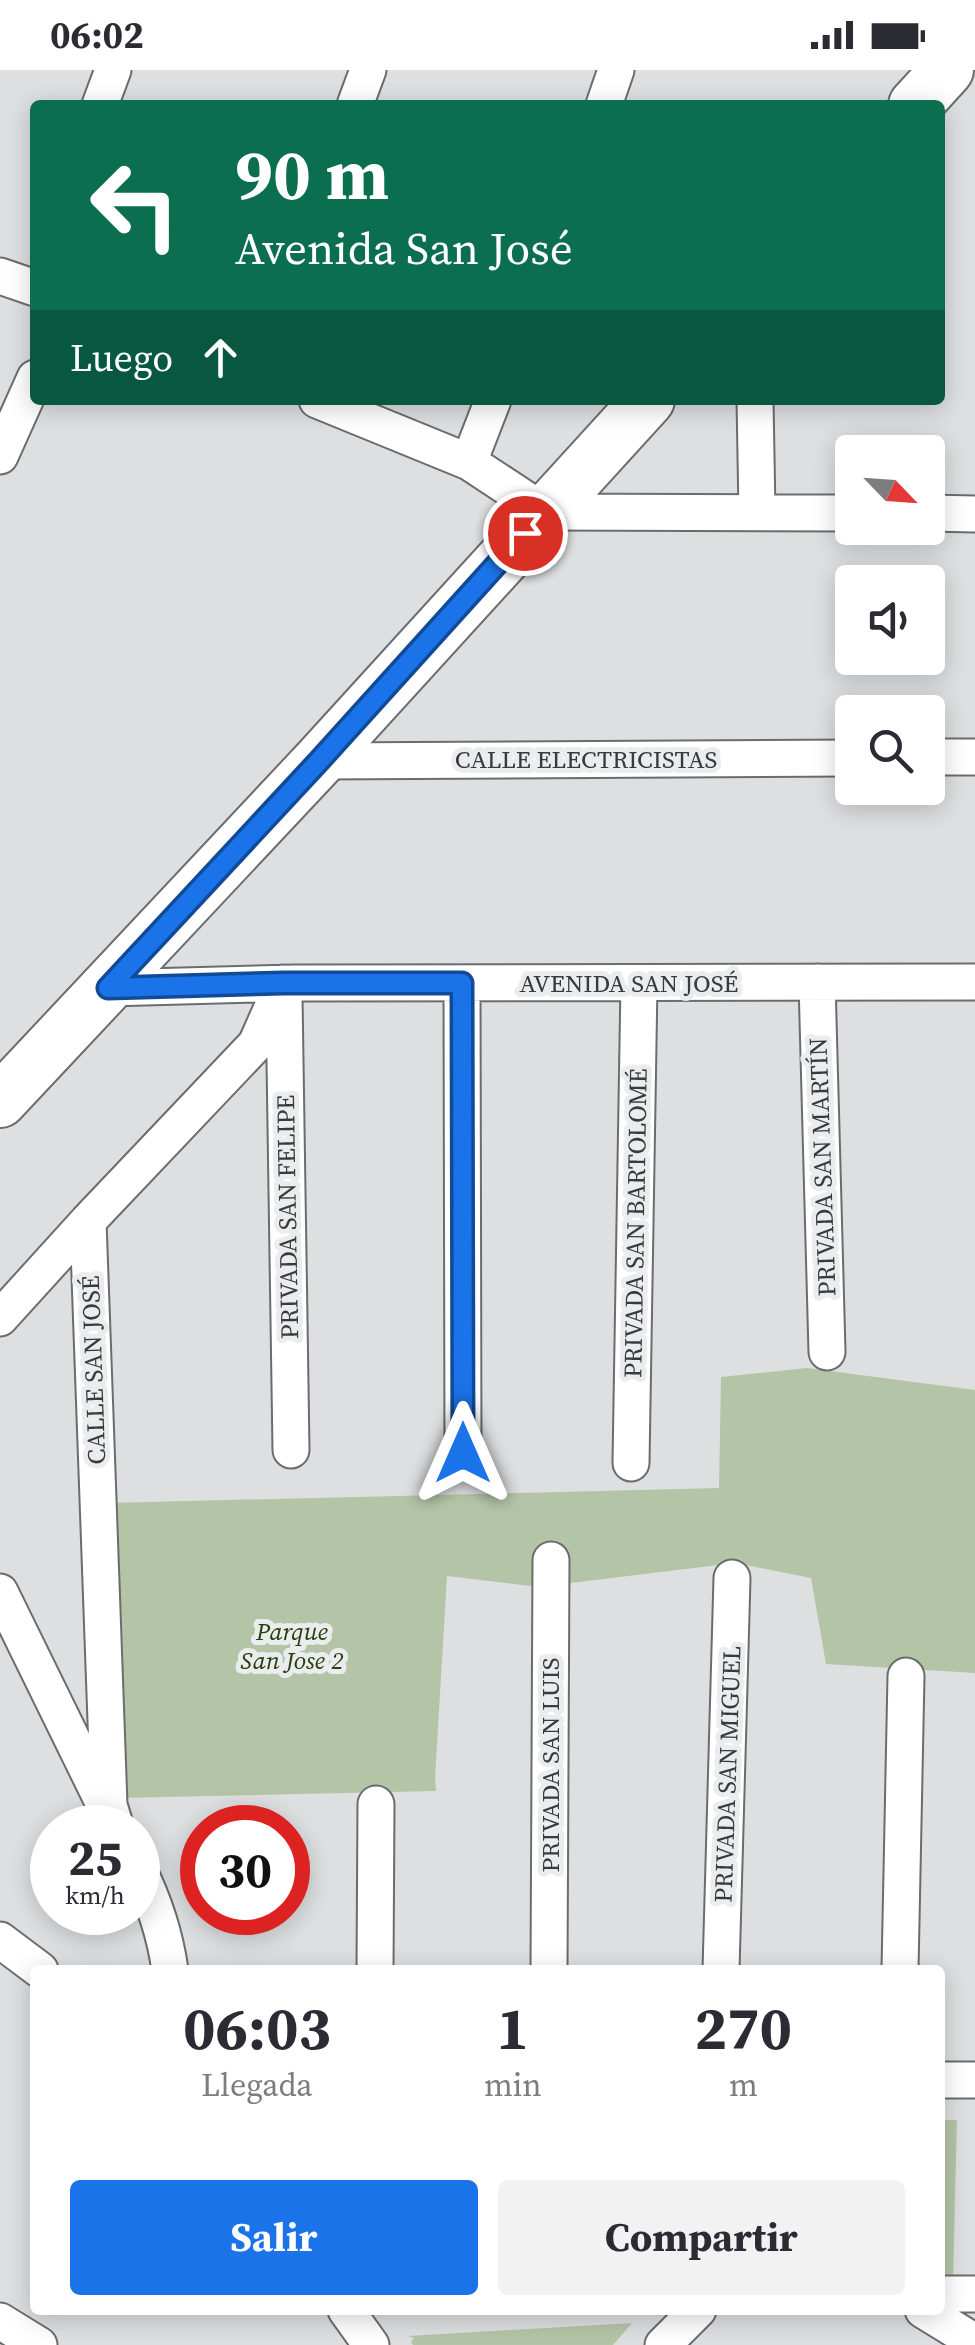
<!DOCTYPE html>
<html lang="es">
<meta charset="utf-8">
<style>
body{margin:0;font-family:"Source Serif 4",serif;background:#f2f2f3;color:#2b2b33;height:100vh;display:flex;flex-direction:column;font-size:38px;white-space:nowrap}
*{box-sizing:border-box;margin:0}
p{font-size:32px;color:#7c7c81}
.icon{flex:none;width:55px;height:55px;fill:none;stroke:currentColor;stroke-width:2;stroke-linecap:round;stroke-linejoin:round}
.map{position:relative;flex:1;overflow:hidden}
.details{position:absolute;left:30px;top:1895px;width:915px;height:350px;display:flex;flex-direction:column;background:#fff;border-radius:10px;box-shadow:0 5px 25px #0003}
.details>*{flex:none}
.hud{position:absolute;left:30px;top:30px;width:915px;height:305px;border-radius:10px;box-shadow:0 5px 25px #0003;background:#0b6e4f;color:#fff;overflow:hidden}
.needle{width:65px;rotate:115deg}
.controls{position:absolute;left:835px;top:365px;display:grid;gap:20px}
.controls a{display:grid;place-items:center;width:110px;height:110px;border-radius:10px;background:#fff;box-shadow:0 5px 25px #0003;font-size:50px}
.speed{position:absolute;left:30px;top:1735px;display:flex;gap:20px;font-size:50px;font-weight:700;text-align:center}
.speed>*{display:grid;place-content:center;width:130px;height:130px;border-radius:50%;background:#fff;box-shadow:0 5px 25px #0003;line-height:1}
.speed small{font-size:25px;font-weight:400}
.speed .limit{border:15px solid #d22;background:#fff;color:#111}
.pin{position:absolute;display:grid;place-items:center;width:85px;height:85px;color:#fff;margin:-42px;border:5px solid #fff;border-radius:50%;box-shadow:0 2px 10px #0007}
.me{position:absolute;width:110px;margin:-55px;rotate:0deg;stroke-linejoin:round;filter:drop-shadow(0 0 8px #0008)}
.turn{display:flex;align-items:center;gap:35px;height:210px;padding:0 40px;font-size:45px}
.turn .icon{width:130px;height:130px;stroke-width:2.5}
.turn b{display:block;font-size:70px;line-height:85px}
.then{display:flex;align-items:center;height:95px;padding:0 40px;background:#0003;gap:20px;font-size:38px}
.eta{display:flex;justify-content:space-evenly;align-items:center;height:170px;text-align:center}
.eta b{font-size:60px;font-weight:700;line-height:70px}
.primary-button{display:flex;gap:20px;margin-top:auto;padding:20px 40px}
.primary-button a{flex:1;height:115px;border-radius:10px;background:#1a73e8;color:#fff;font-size:40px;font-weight:700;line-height:115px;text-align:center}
.primary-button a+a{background:#f2f2f3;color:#2b2b33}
.status{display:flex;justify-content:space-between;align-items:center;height:70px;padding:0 50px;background:#fff;direction:ltr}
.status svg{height:28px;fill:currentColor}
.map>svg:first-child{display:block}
.green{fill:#b4c5a7}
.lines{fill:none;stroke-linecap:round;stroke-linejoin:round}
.street-casing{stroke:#6b6c6e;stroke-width:39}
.secondary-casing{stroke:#6b6c6e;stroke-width:56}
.street{stroke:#fff;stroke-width:35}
.secondary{stroke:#fff;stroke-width:52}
.route-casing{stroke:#114b97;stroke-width:25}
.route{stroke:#1a73e8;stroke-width:18}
.labels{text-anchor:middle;stroke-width:10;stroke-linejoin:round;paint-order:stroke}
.street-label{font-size:25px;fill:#393a3b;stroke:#ebecee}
.park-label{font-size:25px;font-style:italic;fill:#263f0b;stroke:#ebecee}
</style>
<div class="status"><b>06:02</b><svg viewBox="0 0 49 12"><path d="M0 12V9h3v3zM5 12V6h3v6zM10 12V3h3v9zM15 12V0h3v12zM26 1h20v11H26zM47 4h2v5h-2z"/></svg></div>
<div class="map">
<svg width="975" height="2275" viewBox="0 0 975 2275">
<rect width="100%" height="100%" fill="#dedfe1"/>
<!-- green -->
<path class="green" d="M 807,1298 L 975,1320 L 975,1603 L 826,1594 L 811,1508 L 735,1493 L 538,1517 L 447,1506 L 435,1708 L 436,1721 L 120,1728 L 108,1433 L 719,1418 L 721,1307 Z
M 940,2050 L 957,2050 L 953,2209 L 940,2209 Z
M 632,2253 L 613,2275 L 413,2275 L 411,2272 L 414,2268 L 408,2266 Z"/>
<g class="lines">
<defs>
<path id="street" d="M 100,35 L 113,0
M 355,35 L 368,0
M 604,35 L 616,0
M 0,206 L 35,218
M 317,330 L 469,392 L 545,442 L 852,443
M 755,330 L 757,442
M 0,386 L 35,308
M 469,392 L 493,330
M 928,443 L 975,444
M 928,687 L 975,687
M 319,691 L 852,688
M 817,912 L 827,1282
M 462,913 L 463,1383
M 108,918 L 294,913 L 975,912
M 284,926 L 291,1380
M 0,1248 L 88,1151
M 631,1393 L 639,913
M 0,1522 L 103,1732
M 116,1758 L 109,1735 L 88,1151 L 256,974 L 283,913
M 138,1799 C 154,1831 165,1865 170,1900
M 0,1870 L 40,1900
M 375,1900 L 376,1734
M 549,1900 L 551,1490
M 721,1900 L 732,1508
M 900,1900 L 906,1606
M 940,2010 L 975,2010
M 940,2224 L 975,2224
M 346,2240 L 371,2275
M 923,2240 L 975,2272
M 0,2251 L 39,2275
M 663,2275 L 698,2240"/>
<path id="secondary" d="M 915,35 L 947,0
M 0,1031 L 319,691 L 648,330"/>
</defs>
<!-- street casing -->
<use href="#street" class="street-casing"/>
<!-- secondary casing -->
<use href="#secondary" class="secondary-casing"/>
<!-- street -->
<use href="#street" class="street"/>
<!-- secondary -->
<use href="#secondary" class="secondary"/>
</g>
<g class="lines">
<defs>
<path id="route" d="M 463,1383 L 462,913 L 284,913 L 108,918 L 319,691 L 525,463"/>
</defs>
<!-- route casing -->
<use href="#route" class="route-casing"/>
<!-- route -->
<use href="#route" class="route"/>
</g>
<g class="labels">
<!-- street labels -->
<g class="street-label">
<text x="586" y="698">CALLE ELECTRICISTAS</text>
<text x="629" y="922">AVENIDA SAN JOSÉ</text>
<text transform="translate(822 1097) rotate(-92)" y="9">PRIVADA SAN MARTÍN</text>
<text transform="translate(287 1147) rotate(-91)" y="9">PRIVADA SAN FELIPE</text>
<text transform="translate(635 1153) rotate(-89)" y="9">PRIVADA SAN BARTOLOMÉ</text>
<text transform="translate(93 1300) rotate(-92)" y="9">CALLE SAN JOSÉ</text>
<text transform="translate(550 1695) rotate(-90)" y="9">PRIVADA SAN LUIS</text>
<text transform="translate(727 1704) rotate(-88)" y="9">PRIVADA SAN MIGUEL</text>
</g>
<!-- park labels -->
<g class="park-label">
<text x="292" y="1570">Parque<tspan x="292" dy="29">San Jose 2</tspan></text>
</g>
</g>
</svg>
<div class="controls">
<a><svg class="needle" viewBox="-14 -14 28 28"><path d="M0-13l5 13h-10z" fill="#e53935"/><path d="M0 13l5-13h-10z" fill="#7c7c81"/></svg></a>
<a><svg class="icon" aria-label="sound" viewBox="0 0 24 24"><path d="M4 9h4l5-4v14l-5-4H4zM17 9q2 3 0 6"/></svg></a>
<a><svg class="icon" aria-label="search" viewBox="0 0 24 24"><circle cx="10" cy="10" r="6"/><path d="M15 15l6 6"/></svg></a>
</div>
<div class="speed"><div>25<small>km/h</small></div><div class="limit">30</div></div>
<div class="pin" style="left:525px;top:463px;background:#d93025"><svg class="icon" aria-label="arrive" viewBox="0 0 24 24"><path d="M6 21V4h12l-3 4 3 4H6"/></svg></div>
<svg class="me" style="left:463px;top:1383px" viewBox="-20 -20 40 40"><path d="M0-17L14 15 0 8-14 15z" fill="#1a73e8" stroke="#fff" stroke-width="4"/></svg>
<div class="hud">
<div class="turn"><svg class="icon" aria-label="left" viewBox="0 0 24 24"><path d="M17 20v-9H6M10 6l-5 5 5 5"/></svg><div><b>90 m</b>Avenida San José</div></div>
<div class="then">Luego<svg class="icon" aria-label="ahead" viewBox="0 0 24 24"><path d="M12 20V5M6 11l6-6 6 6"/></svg></div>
</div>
<section class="details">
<div class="eta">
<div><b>06:03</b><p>Llegada</p></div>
<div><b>1</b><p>min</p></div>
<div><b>270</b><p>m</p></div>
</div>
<div class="primary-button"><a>Salir</a><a>Compartir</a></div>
</section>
</div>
